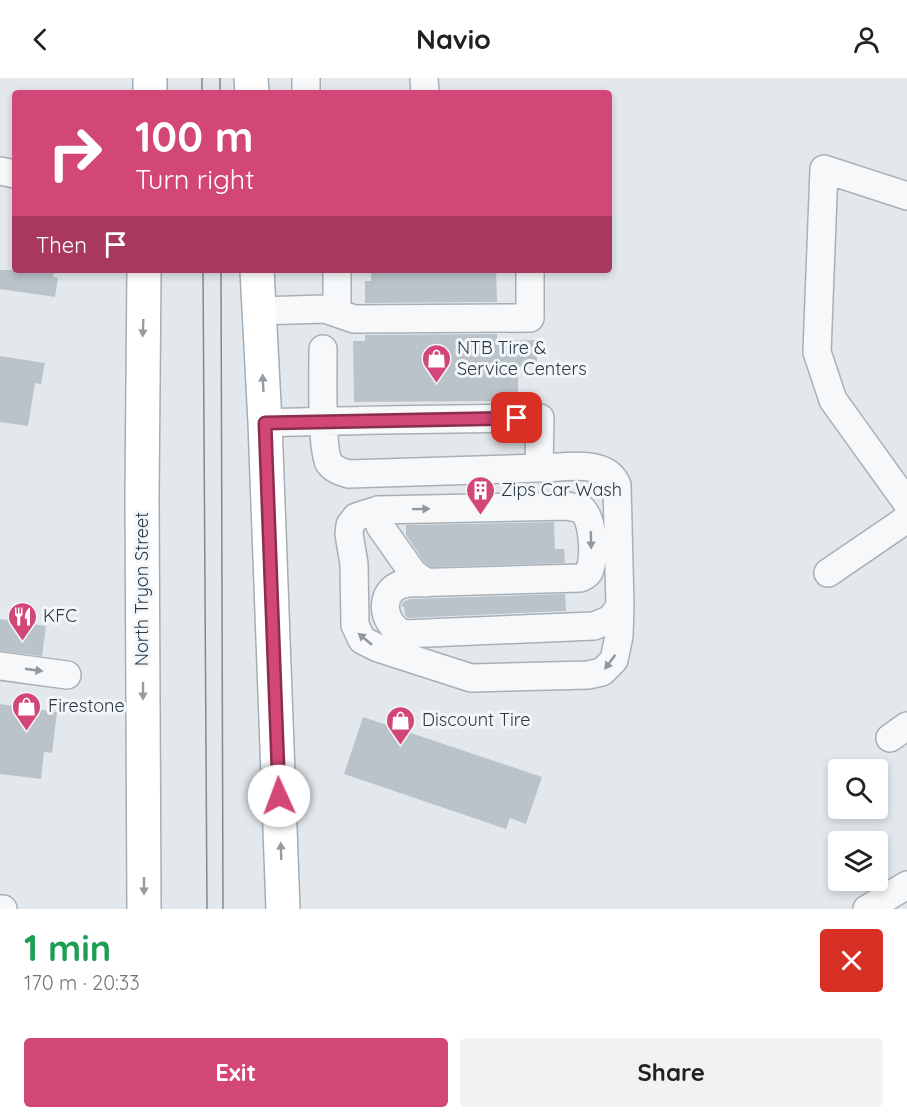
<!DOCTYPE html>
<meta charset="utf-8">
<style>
body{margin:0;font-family:Quicksand,sans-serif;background:#f2f2f2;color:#202124;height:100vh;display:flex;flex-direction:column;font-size:22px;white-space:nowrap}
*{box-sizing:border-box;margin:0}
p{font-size:20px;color:#757577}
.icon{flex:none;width:33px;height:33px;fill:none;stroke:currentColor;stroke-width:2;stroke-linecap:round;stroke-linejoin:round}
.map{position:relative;height:831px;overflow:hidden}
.panel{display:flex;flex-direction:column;background:#fff;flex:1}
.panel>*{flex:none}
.banner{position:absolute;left:12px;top:12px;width:600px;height:183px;border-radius:6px;box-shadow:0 3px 9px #0003;background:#d34678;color:#fff;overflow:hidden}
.controls{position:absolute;left:828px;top:681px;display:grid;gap:12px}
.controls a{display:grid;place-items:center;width:60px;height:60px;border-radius:6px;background:#fff;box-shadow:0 3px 9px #0003;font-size:30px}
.pin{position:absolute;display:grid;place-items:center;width:51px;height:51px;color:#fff;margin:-26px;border-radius:12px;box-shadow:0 3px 9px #0006}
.me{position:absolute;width:66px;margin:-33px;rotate:358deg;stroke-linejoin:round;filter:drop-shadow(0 0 4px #0008)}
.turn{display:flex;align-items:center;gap:21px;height:126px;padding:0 24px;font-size:27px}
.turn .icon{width:78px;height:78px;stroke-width:2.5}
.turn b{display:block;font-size:42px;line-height:51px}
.then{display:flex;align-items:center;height:57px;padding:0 24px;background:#0003;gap:12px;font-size:22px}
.round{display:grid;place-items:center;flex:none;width:63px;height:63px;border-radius:6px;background:#f2f2f2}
.overview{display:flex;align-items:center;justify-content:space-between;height:102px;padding:0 24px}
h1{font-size:36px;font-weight:700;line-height:45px;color:#1e9e55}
.primary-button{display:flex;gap:12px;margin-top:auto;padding:12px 24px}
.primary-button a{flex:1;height:69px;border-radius:6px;background:#d34678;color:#fff;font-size:24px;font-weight:700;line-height:69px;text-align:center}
.primary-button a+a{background:#f2f2f2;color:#202124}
header{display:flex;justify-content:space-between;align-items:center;height:78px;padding:0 24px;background:#fff;font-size:27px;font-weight:700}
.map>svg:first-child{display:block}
.building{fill:#bac3ca}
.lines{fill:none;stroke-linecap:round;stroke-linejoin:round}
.minor-casing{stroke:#a8b0b7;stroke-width:30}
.major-casing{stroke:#a2afb8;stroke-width:36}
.minor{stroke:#f6f8fa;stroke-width:27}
.major{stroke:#fff;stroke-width:33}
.tram{stroke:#7c8b96;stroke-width:1.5}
.oneway{fill:#949ca2}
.oneway2{fill:#9098a0}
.route-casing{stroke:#892e4e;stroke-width:15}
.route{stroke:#d34678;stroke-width:10}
.labels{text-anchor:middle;stroke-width:6;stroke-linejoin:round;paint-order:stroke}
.poi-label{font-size:18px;fill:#2a3945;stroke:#f3f7f9;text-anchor:start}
.street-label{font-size:18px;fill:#2a3945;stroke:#f3f7f9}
</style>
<header><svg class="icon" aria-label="back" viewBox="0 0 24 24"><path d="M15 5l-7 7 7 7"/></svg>Navio<svg class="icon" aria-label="person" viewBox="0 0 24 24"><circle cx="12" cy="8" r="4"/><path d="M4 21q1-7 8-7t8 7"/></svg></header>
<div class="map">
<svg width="907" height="831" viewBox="0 0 907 831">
<rect width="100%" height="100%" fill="#e3e8ec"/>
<!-- building -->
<path class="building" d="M 0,192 L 54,192 L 53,199 L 58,200 L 55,219 L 0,211 Z
M 371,192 L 496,192 L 497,224 L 365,225 L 365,203 L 371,203 Z
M 497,256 L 497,263 L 537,262 L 537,288 L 518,289 L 518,323 L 354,324 L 353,263 L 365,263 L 365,257 Z
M 0,278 L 45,285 L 41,306 L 35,305 L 28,348 L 0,344 Z
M 554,444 L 555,471 L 564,471 L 565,485 L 431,489 L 424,484 L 406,457 L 406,447 Z
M 565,516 L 566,533 L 408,540 L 405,537 L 404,529 L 401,528 L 403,524 L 410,521 Z
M 0,541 L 46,548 L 42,578 L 0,573 Z
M 0,626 L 57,634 L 52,675 L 44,674 L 41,701 L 0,696 Z
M 363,639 L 542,699 L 526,746 L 510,740 L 506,751 L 344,696 Z"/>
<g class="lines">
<defs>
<path id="minor" d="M 306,0 L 306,15
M 424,0 L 425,15
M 0,93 L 15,96
M 907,118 L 824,91 L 817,274 L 833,322 L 907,425
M 259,233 L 325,231 L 354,241 L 530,240 L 530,192
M 337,234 L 337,192
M 265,345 C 356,342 448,341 540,340 L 539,390 L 349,396 C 342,394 334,392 329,385 C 321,371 323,291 323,271
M 539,390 C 563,390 606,380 617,407 L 620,528 L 619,558 L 614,582 L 602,594 L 588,597 L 471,600 L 378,570 L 362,562 L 355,547 L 354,486 L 349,456 L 350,447 L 356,439 L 378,432 L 567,428 L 582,431 C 593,441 595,477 590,491 C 589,496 585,498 580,500 L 408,505 C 378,508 379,545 404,556 L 594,548 L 611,541 L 620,528
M 378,432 L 380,448 L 413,495 L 427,505
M 828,495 L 907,441
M 0,588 L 67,597
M 890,660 L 907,648
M 0,831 L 3,831
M 867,831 L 907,807"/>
<path id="major" d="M 251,0 L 252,15
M 150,15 L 150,0
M 257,192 L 265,345 L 283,831
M 144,831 L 142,418 L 144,192"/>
</defs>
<!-- minor casing -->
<use href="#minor" class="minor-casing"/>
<!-- major casing -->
<use href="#major" class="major-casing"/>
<!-- minor -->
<use href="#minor" class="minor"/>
<!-- major -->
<use href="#major" class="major"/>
<!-- tram -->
<path class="tram" d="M 202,0 L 202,15
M 220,0 L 220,15
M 203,192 L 207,831
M 221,192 L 223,831"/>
</g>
<!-- one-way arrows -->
<defs><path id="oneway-solid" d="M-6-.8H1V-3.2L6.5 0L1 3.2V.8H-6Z" transform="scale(1.5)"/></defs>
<g class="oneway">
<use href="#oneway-solid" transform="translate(143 250) rotate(92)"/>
<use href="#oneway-solid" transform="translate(263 305) rotate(-93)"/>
<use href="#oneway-solid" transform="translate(143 613) rotate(90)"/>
<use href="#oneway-solid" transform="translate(281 773) rotate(-92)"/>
<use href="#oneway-solid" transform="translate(144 808) rotate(90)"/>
</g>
<g class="oneway2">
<use href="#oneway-solid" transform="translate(421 431) rotate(-1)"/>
<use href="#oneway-solid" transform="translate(591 462) rotate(89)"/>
<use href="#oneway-solid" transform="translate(365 561) rotate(-140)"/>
<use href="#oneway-solid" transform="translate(610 584) rotate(126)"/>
<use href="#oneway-solid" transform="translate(34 592) rotate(8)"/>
</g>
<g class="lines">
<defs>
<path id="route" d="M 279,718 L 265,345 L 517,340"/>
</defs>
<!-- route casing -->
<use href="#route" class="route-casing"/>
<!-- route -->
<use href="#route" class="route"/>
</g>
<!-- icons -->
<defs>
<symbol id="shop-pin" viewBox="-11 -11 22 30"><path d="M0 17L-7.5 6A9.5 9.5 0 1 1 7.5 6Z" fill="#d34678" stroke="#f3f7f9"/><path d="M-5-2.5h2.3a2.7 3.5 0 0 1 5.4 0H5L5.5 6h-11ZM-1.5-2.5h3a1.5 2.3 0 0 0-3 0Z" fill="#fff"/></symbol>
<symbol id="building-pin" viewBox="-11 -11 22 30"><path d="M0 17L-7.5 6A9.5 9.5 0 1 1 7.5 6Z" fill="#d34678" stroke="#f3f7f9"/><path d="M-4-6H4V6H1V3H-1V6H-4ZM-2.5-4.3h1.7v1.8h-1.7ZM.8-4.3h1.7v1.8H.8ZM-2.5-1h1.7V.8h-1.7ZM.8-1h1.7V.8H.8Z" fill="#fff"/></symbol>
<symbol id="restaurant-pin" viewBox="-11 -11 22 30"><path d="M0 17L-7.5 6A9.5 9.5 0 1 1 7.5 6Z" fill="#d34678" stroke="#f3f7f9"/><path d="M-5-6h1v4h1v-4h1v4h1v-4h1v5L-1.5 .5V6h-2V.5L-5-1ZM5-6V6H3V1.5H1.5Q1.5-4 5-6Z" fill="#fff"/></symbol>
</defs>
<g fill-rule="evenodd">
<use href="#shop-pin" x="420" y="264" width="33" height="45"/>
<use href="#building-pin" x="464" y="396" width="33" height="45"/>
<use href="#restaurant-pin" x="6" y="522" width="33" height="45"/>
<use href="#shop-pin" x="10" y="612" width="33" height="45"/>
<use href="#shop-pin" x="384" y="626" width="33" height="45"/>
</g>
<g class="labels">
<!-- poi labels -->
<g class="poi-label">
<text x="457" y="276">NTB Tire &amp;<tspan x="457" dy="21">Service Centers</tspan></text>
<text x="501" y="418">Zips Car Wash</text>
<text x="43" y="544">KFC</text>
<text x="48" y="634">Firestone</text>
<text x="422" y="648">Discount Tire</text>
</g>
<!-- street labels -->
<g class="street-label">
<text transform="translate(142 511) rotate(-90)" y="6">North Tryon Street</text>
</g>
</g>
</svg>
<div class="controls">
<a><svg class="icon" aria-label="search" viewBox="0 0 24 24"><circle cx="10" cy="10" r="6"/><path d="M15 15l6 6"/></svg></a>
<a><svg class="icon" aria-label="layers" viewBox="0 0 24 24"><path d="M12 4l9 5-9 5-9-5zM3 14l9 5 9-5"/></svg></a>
</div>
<div class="pin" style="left:517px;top:340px;background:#d93025"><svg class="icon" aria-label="arrive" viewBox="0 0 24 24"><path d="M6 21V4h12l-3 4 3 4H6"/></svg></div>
<svg class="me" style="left:279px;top:718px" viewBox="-20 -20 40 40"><circle r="19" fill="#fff"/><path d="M0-13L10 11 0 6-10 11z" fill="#d34678"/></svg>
<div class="banner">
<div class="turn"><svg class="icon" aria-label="right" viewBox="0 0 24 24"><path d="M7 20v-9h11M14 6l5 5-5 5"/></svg><div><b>100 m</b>Turn right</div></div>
<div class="then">Then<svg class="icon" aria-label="arrive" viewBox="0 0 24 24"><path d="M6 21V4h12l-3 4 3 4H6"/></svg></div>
</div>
</div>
<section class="panel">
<div class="overview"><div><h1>1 min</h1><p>170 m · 20:33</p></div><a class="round" style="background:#d93025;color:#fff"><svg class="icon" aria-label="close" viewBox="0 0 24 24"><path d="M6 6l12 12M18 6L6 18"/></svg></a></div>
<div class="primary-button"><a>Exit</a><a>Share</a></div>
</section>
